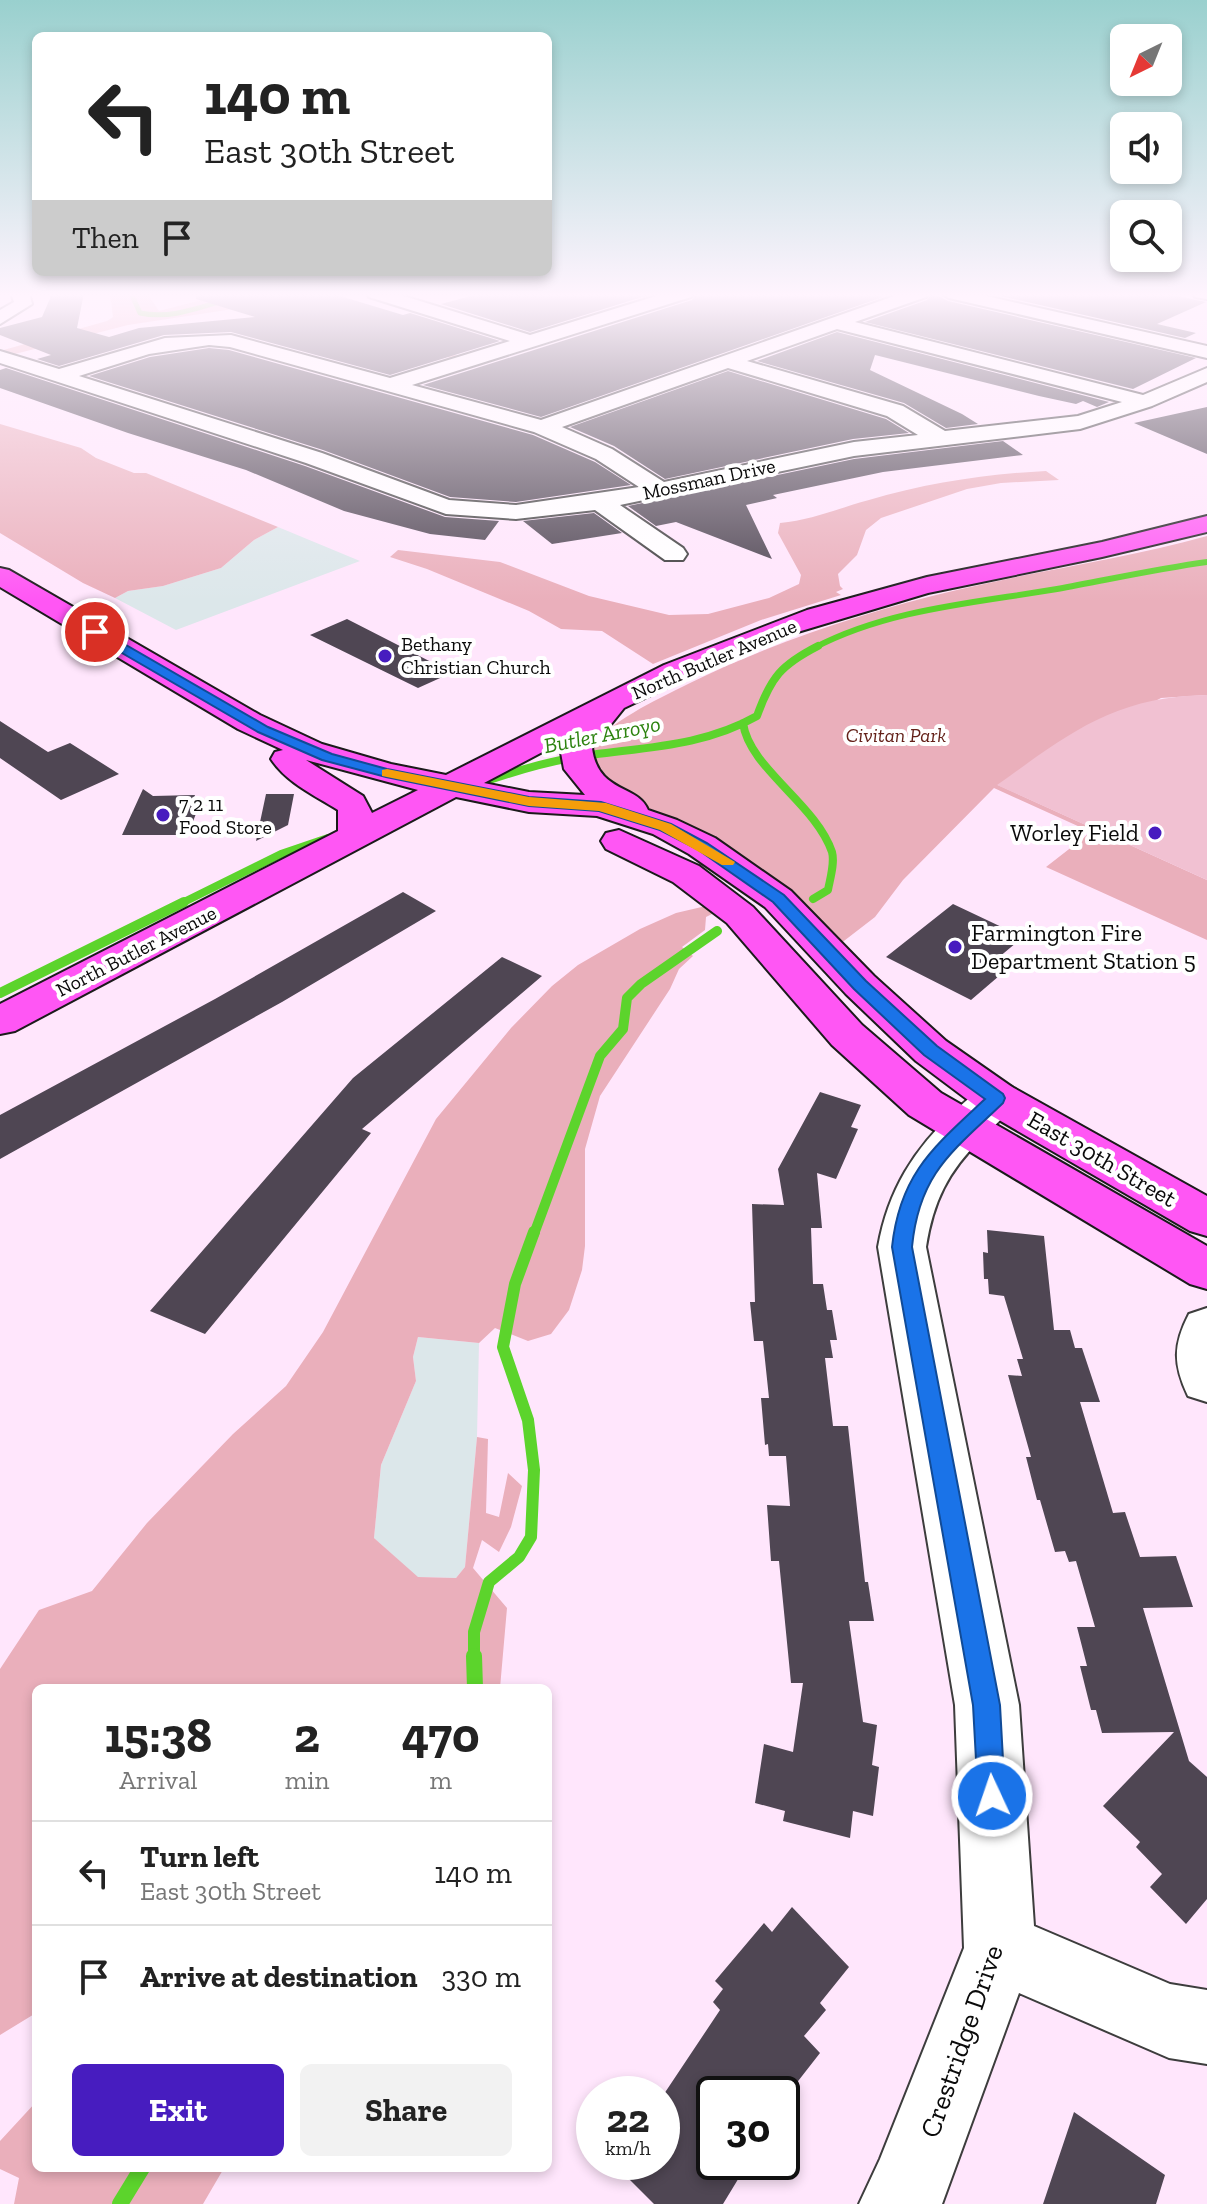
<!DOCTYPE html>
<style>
body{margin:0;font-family:"Zilla Slab",serif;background:#f2f2f2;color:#222;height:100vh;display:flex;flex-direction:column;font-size:30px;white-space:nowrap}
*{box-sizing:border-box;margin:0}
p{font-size:26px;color:#767676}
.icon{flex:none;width:44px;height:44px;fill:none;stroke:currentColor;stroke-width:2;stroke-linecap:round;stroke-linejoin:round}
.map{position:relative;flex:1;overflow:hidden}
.panel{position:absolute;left:32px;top:1684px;width:520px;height:488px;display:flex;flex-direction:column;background:#fff;border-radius:12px;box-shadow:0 4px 12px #0003}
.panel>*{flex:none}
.banner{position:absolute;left:32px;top:32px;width:520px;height:244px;border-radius:12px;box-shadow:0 4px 12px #0003;background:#fff;color:#222;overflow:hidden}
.needle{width:52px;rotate:223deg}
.buttons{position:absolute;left:1110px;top:24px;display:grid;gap:16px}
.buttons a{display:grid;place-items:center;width:72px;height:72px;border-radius:12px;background:#fff;box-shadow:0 4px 12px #0003;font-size:40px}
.speed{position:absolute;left:576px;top:2076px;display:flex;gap:16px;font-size:40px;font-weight:700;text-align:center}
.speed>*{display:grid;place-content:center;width:104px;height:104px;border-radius:50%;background:#fff;box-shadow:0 4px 12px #0003;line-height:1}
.speed small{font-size:20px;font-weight:400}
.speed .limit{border:4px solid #111;border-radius:12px;background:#fff;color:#111}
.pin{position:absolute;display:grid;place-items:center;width:68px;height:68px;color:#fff;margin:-34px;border:4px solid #fff;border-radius:50%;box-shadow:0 2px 8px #0007}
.me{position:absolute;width:88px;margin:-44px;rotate:357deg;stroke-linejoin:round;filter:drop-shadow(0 0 6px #0008)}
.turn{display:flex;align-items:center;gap:28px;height:168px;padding:0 40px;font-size:36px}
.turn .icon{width:104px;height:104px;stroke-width:2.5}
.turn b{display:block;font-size:56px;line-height:68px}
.then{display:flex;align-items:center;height:76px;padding:0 40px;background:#0003;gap:16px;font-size:30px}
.eta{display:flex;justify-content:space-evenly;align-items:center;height:136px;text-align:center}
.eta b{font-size:48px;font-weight:700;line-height:56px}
.button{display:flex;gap:16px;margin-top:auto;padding:16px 40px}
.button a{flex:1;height:92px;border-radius:12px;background:#471cbf;color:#fff;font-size:32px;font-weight:700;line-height:92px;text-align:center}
.button a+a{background:#f2f2f2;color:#222}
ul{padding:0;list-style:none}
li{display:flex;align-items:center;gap:24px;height:104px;padding:0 40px;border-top:2px solid #e0e0e0}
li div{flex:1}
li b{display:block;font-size:30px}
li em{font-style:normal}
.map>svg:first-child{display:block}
.industrial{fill:#dce7ea}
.green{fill:#eaafbb}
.pitch{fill:#f1c1d2}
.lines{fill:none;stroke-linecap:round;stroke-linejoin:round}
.stream-far5{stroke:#5cd42c;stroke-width:5}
.stream-far4{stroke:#5cd42c;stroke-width:6}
.stream-far3{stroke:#5cd42c;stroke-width:8}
.stream-far2{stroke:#5cd42c;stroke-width:10}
.stream-far1{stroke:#5cd42c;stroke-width:12}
.stream{stroke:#5cd42c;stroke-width:16}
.building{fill:#4f4653}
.minor-casing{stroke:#3d3d3d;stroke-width:4}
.major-casing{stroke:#1b1b1b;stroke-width:4}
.minor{fill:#fff;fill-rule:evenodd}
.major{fill:#ff56f4;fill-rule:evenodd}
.route{fill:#1a73e8;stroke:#114b97;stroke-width:2}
.slow{fill:#f59e0b}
.poi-dot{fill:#471cbf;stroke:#fff;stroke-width:3}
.labels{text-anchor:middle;stroke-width:8;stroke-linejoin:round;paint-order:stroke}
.far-street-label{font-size:20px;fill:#0a0a0a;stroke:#fff}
.far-poi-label{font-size:20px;fill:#0a0a0a;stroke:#fff;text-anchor:start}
.far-park-label{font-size:20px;font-style:italic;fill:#632018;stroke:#fff}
.far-water-label{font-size:22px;font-style:italic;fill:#2c830f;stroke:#fff}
.poi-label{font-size:24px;fill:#0a0a0a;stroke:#fff;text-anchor:end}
.street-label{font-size:24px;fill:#0a0a0a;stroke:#fff}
.near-street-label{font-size:28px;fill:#0a0a0a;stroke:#fff}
</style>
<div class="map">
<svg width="1207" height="2204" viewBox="0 0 1207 2204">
<rect width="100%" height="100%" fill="#ffe6fc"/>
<!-- industrial -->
<path class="industrial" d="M 278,527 L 360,561 L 176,630 L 115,598 L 128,591 L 163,586 L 221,568 L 254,540 Z
M 418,1337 L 479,1343 L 477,1437 L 465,1567 L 456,1578 L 417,1577 L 374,1538 L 381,1465 L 416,1381 L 413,1357 Z"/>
<!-- green -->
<path class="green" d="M 110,293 L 147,293 L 159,311 L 217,296 L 389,333 L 458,356 L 450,358 L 393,340 L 253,306 L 128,325 L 11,355 L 0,351 L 107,321 L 113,317 Z
M 0,424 L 81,448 L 96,458 L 134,473 L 146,473 L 278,527 L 254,540 L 221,568 L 163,586 L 128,591 L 115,598 L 83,583 L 0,533 Z
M 1046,471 L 1059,480 L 1001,483 L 967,489 L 881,518 L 866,530 L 857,555 L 838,574 L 840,586 L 843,589 L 836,592 L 841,595 L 761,620 L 653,664 L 602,631 L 561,629 L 529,611 L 427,569 L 390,557 L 398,550 L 500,562 L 589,596 L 669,615 L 708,614 L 769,598 L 799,584 L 801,575 L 778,533 L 780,523 C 812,520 839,508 869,500 C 927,483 986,474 1046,471 Z
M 1207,536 L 1207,695 L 1161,698 L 998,785 L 1207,880 L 1207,940 L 1046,867 L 1091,832 L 994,788 L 903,880 L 875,917 L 840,944 L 713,842 L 607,787 L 587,751 C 610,721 654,701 688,684 C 774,642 864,612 957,590 C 1040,570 1125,559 1207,536 Z
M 706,906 L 714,913 L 706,917 L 705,930 L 682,947 L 693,956 L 679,969 L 670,989 L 600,1096 L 585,1149 L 585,1246 L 582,1270 L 569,1310 L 551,1334 L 528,1341 L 495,1328 L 479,1343 L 418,1337 L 413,1357 L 416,1381 L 381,1465 L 374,1538 L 418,1577 L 456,1578 L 465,1567 L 477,1437 L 488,1439 L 486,1513 L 499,1517 L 508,1473 L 522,1486 L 511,1527 L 499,1552 L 482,1540 L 473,1568 L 507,1608 L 500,1688 L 36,1688 L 36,2013 L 0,2035 L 0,1669 L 39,1610 L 92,1591 L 147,1523 L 233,1434 L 286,1386 L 323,1332 L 436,1119 L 511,1028 L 552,986 L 578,965 L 640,929 L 676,913 Z
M 36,2102 L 36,2168 L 224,2168 L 203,2204 L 14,2204 L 19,2178 L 0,2169 L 0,2141 Z"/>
<!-- pitch -->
<path class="pitch" d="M 1207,695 L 1207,880 L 997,785 C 1070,733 1113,697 1207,695 Z"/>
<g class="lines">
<!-- stream-far5 -->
<path class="stream-far5" d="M 131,293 L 140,313 C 169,319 195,309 222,301"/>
<!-- stream-far4 -->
<path class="stream-far4" d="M 814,648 C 888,609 975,603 1057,589 C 1107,580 1156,569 1207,562"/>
<!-- stream-far3 -->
<path class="stream-far3" d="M 743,723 C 749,768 816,804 832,852 C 835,863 830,879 828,890 L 813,899
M 475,785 C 506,774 538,764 571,758 C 635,747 699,749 757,716 C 771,677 781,665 818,646
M 180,904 L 281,854 L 328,838"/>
<!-- stream-far2 -->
<path class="stream-far2" d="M 0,993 L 184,902
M 534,1234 L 600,1056 L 623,1029 L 627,998 L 641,984 L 717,931"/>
<!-- stream-far1 -->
<path class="stream-far1" d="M 474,1658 L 474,1632 L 489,1582 L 519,1557 L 531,1537 L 534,1470 L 528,1420 L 503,1347 L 515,1284 L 534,1232"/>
<!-- stream -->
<path class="stream" d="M 474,1656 L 475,1688
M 120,2204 L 142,2168"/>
</g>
<!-- building -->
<path class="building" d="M 64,293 L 84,293 L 77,328 L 109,337 L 139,328 L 255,317 L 196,299 L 197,293 L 330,293 L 403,315 L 410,313 L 500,341 L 390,375 L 231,332 L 164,335 L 59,366 L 37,359 L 51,355 L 0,335 L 0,328 L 42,317 L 52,294 Z
M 482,293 L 655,293 L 530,332 L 441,304 Z
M 697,293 L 868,293 L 883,297 L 541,417 L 423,385 L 692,300 Z
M 932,293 L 948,301 L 1196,358 L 1133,389 L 865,322 L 927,300 Z
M 987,293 L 1163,293 L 1206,302 L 1157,324 L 1196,333 L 1185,338 Z
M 837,332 L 1109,402 L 1097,407 L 1083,401 L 1076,404 L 1039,396 L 875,355 L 870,370 L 962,414 L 978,424 L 946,428 L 904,403 L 757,361 Z
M 209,348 L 229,350 L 533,435 L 595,462 L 631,485 L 516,502 L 450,497 L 323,450 L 89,376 L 150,357 Z
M 6,368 L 305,466 L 445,517 L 499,521 L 485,540 L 430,534 L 344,511 L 246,470 L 128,433 L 0,388 L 0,370 Z
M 728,371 L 886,419 L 909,433 L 853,439 L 665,479 L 614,446 L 570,427 Z
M 1207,407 L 1207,454 L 1134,423 Z
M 1003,441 L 1023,455 L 883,472 L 773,495 L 777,498 L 746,505 L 772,559 L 676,522 L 656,526 L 628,506 L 854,459 Z
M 594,513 L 622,533 L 552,544 L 523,521 Z
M 347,619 L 437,665 L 434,666 L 449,674 L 418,688 L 310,635 Z
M 0,721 L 48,752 L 70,743 L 119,774 L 61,800 L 0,758 Z
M 143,789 L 153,796 L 195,795 L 193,801 L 201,801 L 190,829 L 184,829 L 181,835 L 122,835 Z
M 266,794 L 294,794 L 288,825 L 256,841 Z
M 403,892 L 436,911 L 282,1002 L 0,1159 L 0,1115 L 215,999 Z
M 953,904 L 1023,937 L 992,963 L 1006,970 L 971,1000 L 886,957 Z
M 502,957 L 542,976 L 362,1129 L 371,1133 L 205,1334 L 150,1311 L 353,1078 Z
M 820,1092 L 861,1105 L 851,1127 L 858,1129 L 836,1179 L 817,1173 L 822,1228 L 811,1228 L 813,1284 L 823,1284 L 827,1310 L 832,1310 L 837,1340 L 830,1340 L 833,1358 L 825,1358 L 833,1426 L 848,1426 L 865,1582 L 868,1582 L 874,1621 L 849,1621 L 863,1722 L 877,1725 L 872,1765 L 879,1767 L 873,1816 L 853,1811 L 850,1838 L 783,1821 L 785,1811 L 755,1803 L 764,1744 L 793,1752 L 803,1683 L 791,1683 L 779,1561 L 771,1561 L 767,1505 L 790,1506 L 786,1456 L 769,1456 L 768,1444 L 765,1445 L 761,1398 L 769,1398 L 763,1341 L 754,1341 L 750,1302 L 755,1302 L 752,1204 L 784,1205 L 778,1169 Z
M 987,1230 L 1044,1236 L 1054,1330 L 1070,1330 L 1075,1348 L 1082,1348 L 1100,1402 L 1080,1402 L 1113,1513 L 1125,1512 L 1140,1557 L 1176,1556 L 1193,1607 L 1143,1608 L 1189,1761 L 1207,1777 L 1207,1899 L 1186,1924 L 1150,1887 L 1162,1874 L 1136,1847 L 1140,1842 L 1103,1806 L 1174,1732 L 1102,1733 L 1096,1710 L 1091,1710 L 1080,1666 L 1087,1666 L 1077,1627 L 1095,1627 L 1076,1561 L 1069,1562 L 1065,1551 L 1055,1552 L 1040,1500 L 1037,1500 L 1026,1457 L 1031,1457 L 1008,1375 L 1022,1376 L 1017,1359 L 1023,1359 L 1004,1296 L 989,1294 L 988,1279 L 984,1279 L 983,1252 L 988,1253 Z
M 792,1907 L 849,1967 L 820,2003 L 826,2010 L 804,2036 L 820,2053 L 788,2094 L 714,2094 L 714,2162 L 723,2162 L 740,2176 L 723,2204 L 654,2204 L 612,2162 L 662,2162 L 662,2097 L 720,2010 L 713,2002 L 723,1989 L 715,1981 L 764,1923 L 772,1932 Z
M 1074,2112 L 1165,2175 L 1156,2204 L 1043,2204 Z"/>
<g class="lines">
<defs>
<path id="minor" d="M 11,293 L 29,293 L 32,304 L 0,324 L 0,310 L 14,302 Z
M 366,293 L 394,293 L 530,335 L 666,293 L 694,293 L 691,297 L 412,385 L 541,420 L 903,293 L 929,293 L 926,297 L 855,322 L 1143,395 L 1207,368 L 1207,382 L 1152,406 L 1080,429 L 854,456 L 620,505 L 683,548 L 687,554 L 683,560 L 665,560 L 595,510 L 516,519 L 446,514 L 306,463 L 0,363 L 0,351 L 59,369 L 165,338 L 231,335 L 390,378 L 510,341 L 369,297 ZM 837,329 L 1122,402 L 1078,416 L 945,431 L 903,406 L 747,361 ZM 209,345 L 230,347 L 534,432 L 596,459 L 639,487 L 516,505 L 449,500 L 322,453 L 79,376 L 149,354 ZM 728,368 L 887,416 L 918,435 L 854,442 L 664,482 L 612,449 L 562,427 Z
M 940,293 L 973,293 L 1207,346 L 1207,358 L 949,298 Z
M 1192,293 L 1207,293 L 1207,299 L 1195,297 Z
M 996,1083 L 1012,1087 L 1018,1098 C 1008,1114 994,1126 981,1139 C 948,1171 933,1202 926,1247 L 1019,1705 L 1034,1926 L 1170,1984 L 1207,1990 L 1207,2064 L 1169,2058 L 1019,1993 L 942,2204 L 859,2204 L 880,2159 L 964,1948 L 955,1705 L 878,1247 C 888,1190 914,1149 956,1110 C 969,1098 979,1088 996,1083 Z
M 1207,1308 L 1207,1402 L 1188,1396 C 1173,1364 1173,1345 1189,1314 Z"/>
<path id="major" d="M 1207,516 L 1207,532 L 1102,557 L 928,593 L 791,634 L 720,662 L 624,708 L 592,748 C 598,794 638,784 648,810 L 677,820 L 715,838 L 791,891 L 874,976 L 946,1041 L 1012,1087 L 1207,1196 L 1207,1236 L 1190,1231 L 980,1109 L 916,1061 L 846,994 L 765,907 L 689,854 L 653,834 L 597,816 L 529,812 L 456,797 L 15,1031 L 0,1034 L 0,1004 L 338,831 L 338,810 C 314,795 287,783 271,759 L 275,752 L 283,750 L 238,729 L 0,587 L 0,568 L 9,570 L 260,715 L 322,744 L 391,764 L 446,775 L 664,665 L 807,610 L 927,577 L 1102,542 ZM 565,740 L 560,747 L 564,769 L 585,795 L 529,792 L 484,783 ZM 306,760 L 418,790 L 372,813 L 363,796 Z
M 619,830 L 699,866 L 753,907 L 862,1025 L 941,1093 L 1207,1246 L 1207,1289 L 1190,1284 L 909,1115 L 832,1045 L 727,923 L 673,882 L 606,849 L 601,841 L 606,833 Z"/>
</defs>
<!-- minor casing -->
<use href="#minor" class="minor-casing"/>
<!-- major casing -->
<use href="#major" class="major-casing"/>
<!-- minor -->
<use href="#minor" class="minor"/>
<!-- major -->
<use href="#major" class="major"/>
</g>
<!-- sky -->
<linearGradient id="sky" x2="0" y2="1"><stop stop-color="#99d0ce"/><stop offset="0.49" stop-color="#fff4fe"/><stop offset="1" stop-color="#fff4fe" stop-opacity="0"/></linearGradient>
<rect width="1207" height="602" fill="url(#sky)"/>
<!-- route -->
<path class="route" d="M 91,630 L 100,630 L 268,727 L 332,754 L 387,769 L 529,797 L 601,802 L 671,824 L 707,843 L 784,895 L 866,981 L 937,1046 L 1003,1094 L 1005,1098 L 1003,1103 C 953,1151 919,1173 912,1247 L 1000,1705 L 1005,1796 L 1001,1806 L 992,1810 L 982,1806 L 978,1796 L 973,1705 L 892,1247 C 900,1173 934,1147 985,1099 L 924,1055 L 854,989 L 773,902 L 697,849 L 660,830 L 599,811 L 529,806 L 386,777 L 322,760 L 258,732 L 91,635 Z"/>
<!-- slow -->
<path class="slow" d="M 387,769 L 529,797 L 606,803 L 671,824 L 735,862 L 733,865 L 722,865 L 660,830 L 599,811 L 529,806 L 382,776 L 382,770 Z"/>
<!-- markers -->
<g class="poi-dot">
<circle cx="385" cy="656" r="8"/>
<circle cx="163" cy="815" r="8"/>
<circle cx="1155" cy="833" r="8"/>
<circle cx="955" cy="947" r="8"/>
</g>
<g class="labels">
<!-- far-street labels -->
<g class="far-street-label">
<text transform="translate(709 479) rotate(-12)" y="7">Mossman Drive</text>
<text transform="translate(714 659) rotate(-23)" y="7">North Butler Avenue</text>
<text transform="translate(136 951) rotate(-27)" y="7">North Butler Avenue</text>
</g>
<!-- far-poi labels -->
<g class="far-poi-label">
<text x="401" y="651">Bethany<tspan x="401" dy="23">Christian Church</tspan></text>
<text x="179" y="811">7 2 11<tspan x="179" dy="23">Food Store</tspan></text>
</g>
<!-- far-park labels -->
<g class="far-park-label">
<text x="896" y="742">Civitan Park</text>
</g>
<!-- far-water labels -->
<g class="far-water-label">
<text transform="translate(602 734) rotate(-11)" y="8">Butler Arroyo</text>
</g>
<!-- poi labels -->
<g class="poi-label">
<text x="1139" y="841">Worley Field</text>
<text x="971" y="941" text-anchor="start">Farmington Fire<tspan x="971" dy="28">Department Station 5</tspan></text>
</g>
<!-- street labels -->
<g class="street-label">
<text transform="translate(1102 1159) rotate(30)" y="8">East 30th Street</text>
</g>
<!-- near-street labels -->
<g class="near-street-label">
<text transform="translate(961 2041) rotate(-71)" y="10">Crestridge Drive</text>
</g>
</g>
</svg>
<div class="buttons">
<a><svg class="needle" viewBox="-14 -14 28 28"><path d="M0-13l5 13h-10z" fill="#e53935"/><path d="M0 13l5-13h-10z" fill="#767676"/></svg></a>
<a><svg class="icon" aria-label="sound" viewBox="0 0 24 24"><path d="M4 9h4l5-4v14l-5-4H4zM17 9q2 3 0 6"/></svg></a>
<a><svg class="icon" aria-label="search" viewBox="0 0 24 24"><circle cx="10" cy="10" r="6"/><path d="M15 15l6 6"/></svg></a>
</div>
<div class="speed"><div>22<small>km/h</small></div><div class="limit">30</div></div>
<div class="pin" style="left:95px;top:632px;background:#d93025"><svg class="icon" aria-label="arrive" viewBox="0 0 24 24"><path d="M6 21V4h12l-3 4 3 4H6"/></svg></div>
<svg class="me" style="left:992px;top:1796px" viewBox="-20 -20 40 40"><circle r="17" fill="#1a73e8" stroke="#fff" stroke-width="3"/><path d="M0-11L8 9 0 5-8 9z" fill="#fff"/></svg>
<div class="banner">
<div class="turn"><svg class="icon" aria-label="left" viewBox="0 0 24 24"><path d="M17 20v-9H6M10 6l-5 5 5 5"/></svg><div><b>140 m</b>East 30th Street</div></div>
<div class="then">Then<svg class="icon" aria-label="arrive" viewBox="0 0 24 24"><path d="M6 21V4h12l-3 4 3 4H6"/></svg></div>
</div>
<section class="panel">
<div class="eta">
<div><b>15:38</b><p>Arrival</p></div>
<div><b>2</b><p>min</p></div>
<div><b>470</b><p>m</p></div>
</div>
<ul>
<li><svg class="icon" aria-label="left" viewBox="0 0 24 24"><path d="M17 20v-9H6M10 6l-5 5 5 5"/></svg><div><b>Turn left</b><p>East 30th Street</p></div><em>140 m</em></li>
<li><svg class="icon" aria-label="arrive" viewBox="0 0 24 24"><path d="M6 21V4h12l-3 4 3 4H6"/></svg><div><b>Arrive at destination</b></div><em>330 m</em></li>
</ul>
<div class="button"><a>Exit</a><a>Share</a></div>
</section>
</div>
